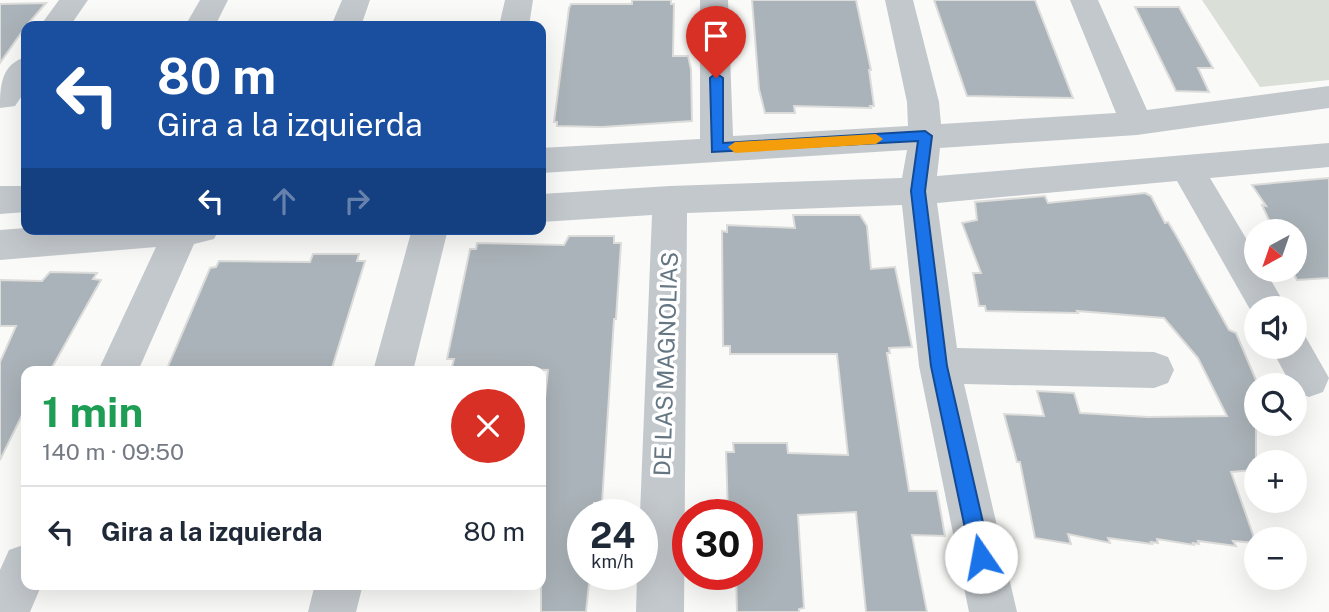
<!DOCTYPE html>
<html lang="es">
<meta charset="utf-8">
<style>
body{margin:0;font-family:"Public Sans",sans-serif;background:#f2f2f3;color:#1f2937;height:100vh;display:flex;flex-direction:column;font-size:26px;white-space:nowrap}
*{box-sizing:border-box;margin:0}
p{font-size:23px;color:#747a83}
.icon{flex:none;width:38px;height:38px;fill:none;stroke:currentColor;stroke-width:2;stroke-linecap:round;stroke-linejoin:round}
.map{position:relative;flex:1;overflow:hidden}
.side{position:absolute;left:21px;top:366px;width:525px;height:224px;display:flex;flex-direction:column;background:#fff;border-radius:14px;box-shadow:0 7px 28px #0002}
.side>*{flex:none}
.hud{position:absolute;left:21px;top:21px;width:525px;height:214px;border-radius:14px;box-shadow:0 7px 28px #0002;background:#1a4fa0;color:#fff;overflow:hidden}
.needle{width:46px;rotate:220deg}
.controls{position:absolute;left:1244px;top:219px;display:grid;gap:14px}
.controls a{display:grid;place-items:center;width:63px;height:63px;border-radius:50%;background:#fff;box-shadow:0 7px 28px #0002;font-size:35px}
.speed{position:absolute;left:567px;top:499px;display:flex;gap:14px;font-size:35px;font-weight:700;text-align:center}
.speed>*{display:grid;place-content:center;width:91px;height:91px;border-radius:50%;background:#fff;box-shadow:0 7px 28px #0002;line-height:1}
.speed small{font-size:18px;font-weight:400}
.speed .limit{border:10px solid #d22;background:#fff;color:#111}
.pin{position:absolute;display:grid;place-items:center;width:60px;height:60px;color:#fff;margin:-72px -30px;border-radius:50% 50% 50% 0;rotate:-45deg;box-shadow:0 0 7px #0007}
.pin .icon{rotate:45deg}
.me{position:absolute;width:77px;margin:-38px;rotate:348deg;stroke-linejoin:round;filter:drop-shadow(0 0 5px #0008)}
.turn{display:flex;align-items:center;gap:24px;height:147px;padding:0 21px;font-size:32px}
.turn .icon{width:91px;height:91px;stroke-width:2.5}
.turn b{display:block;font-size:49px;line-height:60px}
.lanes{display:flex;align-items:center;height:66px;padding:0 21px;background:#0003;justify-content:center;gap:35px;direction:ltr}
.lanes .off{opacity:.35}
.round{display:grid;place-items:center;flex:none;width:74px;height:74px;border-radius:37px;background:#f2f2f3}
.overview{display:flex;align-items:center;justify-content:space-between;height:119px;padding:0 21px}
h1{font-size:42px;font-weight:700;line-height:52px;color:#1e9e55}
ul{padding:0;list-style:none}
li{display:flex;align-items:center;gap:21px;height:91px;padding:0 21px;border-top:2px solid #e0e1e3}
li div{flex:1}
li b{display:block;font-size:26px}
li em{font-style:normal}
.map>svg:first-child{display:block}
.green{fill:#dadfd7}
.building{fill:#aab3b9;stroke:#dcdcda;stroke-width:2}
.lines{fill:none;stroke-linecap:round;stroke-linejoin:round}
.minor{fill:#c3c8cc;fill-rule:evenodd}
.route{fill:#1a73e8;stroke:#114b97;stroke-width:2}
.slow{fill:#f59e0b}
.labels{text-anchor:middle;stroke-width:7;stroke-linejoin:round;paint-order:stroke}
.street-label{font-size:23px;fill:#657683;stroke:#fff}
</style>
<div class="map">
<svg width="1329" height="612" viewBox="0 0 1329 612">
<rect width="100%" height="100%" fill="#fafaf8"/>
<!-- green -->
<path class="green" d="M 1202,0 L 1329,0 L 1329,80 L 1260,87 Z"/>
<!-- building -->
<path class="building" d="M 632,0 L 671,0 L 671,4 L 674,4 L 673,56 L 688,56 L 691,69 L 692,121 L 602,127 L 557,126 L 557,122 L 554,122 L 569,8 L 571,4 L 632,4 Z
M 752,0 L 856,0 L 871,70 L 869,70 L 874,106 L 870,106 L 871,108 L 794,106 L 795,113 L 765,113 L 759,89 Z
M 934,0 L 1035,0 L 1073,98 L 967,96 Z
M 46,3 L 26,26 L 0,63 L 0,4 Z
M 1135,7 L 1179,7 L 1213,68 L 1198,68 L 1209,92 L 1176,91 Z
M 1329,178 L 1329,278 L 1297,280 L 1292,270 L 1295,270 L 1295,231 L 1274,231 L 1262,205 L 1266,206 L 1252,185 Z
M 1145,193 L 1151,196 L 1165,223 L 1168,222 L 1177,237 L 1229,330 L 1236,333 L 1256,380 L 1256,474 L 1255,470 L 1231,472 L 1256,543 L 1233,541 L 1236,546 L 1198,541 L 1199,544 L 1193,543 L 1194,545 L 1157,539 L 1158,543 L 1151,542 L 1152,544 L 1108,538 L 1110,543 L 1068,534 L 1071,544 L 1035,538 L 1020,462 L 1017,462 L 1004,414 L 1044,416 L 1037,391 L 1074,393 L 1080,413 L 1148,417 L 1227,416 L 1198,358 L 1164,318 L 1077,311 L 1078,313 L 986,311 L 985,306 L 979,306 L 973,273 L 981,273 L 962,223 L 977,220 L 975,202 L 1045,196 L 1048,203 Z
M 793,215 L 860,215 L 867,226 L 871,269 L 895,267 L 912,347 L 889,348 L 890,353 L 887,353 L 909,491 L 937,491 L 945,536 L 912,535 L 927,612 L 866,612 L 856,512 L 798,515 L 804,608 L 799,609 L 799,612 L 737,612 L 736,574 L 747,574 L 747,514 L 728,514 L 726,452 L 734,452 L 733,443 L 787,443 L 788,453 L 848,455 L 837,354 L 730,354 L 730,346 L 723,346 L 722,231 L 727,232 L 727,225 L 795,228 Z
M 569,236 L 614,236 L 614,243 L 621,243 L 616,319 L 614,319 L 602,503 L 594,503 L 594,514 L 583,514 L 583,574 L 590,574 L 586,612 L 541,612 L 541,435 L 548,370 L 452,367 L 454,359 L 447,359 L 470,249 L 476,249 L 477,243 L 564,245 Z
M 313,254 L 359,254 L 357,261 L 365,261 L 331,371 L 166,371 L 210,268 L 216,267 L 219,261 L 310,262 Z
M 50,272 L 97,273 L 93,279 L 101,280 L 50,371 L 26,371 L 26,407 L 0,460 L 0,362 L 16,326 L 0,326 L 0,280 L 42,281 Z"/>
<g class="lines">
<!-- minor -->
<path class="minor" d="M 59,0 L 88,0 L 70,26 L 40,26 Z
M 200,0 L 228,0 L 215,26 L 185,26 Z
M 342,0 L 370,0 L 361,26 L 331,26 Z
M 505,0 L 533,0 L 529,26 L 499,26 Z
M 700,0 L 728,0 L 733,136 L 908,126 L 907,102 L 885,0 L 913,0 L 939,102 L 941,124 L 1116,113 L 1070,0 L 1098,0 L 1147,110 L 1329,86 L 1329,108 L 1137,135 L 940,148 L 937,176 L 1329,143 L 1329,167 L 1210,178 L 1256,255 L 1256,270 L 1265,270 L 1287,308 L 1256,308 L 1256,320 L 1177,181 L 937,203 L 957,348 L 1154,352 L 1168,357 L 1174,370 L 1168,383 L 1154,388 L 964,384 L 1017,612 L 969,612 L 919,366 L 902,205 L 687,213 L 684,612 L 636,612 L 637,574 L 642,574 L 642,514 L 640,514 L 652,215 L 541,222 L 541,194 L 670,186 L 902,178 L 907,150 L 541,173 L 541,148 L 700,139 Z
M 26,57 L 26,90 L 15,106 L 0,108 C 0,86 1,64 26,57 Z
M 0,186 L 26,186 L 26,212 L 0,214 Z
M 26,228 L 26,229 L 219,229 L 214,239 L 194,244 L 138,371 L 98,371 L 156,247 L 0,260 L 0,230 Z
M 412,229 L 448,229 L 413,371 L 373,371 Z
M 1295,330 L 1304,334 L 1329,378 L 1323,392 L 1309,397 L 1295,392 L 1295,385 L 1291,385 L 1270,346 L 1295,346 Z
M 26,544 L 26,584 L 42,584 L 30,612 L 0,612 L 0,570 L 9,550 Z
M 315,584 L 363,584 L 356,612 L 308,612 Z"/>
</g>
<!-- route -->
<path class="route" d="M 716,73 L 723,78 L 723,143 L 925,131 L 932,136 L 925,191 L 947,366 L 991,557 L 988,564 L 981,567 L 974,564 L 971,557 L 931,366 L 911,191 L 918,141 L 712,152 L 710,78 Z"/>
<!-- slow -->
<path class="slow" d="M 876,134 L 883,139 L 876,144 L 735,153 L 728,147 L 735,142 Z"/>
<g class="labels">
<!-- street labels -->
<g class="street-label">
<text transform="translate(666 364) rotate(-88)" y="8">DE LAS MAGNOLIAS</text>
</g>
</g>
</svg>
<div class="controls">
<a><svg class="needle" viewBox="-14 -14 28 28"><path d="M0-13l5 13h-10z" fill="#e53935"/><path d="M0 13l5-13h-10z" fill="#747a83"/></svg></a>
<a><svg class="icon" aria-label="sound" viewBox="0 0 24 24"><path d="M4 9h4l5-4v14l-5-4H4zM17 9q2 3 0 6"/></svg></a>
<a><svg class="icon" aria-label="search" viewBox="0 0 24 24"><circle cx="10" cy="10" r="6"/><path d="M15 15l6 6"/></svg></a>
<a>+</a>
<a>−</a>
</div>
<div class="speed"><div>24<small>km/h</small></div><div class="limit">30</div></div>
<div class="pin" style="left:716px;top:78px;background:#d93025"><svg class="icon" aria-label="arrive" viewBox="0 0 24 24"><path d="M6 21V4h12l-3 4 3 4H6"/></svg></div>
<svg class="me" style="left:981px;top:557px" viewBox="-20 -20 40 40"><circle r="19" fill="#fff"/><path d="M0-13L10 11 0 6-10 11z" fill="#1a73e8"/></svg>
<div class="hud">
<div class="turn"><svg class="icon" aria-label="left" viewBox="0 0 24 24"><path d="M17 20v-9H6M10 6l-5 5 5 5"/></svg><div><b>80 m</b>Gira a la izquierda</div></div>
<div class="lanes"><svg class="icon" aria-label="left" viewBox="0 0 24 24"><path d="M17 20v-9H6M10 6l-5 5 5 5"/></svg><svg class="icon off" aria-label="ahead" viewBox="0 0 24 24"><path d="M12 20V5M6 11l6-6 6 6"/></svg><svg class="icon off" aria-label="right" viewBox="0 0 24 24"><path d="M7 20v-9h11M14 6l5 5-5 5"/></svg></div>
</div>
<section class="side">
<div class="overview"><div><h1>1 min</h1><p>140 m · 09:50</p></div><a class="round" style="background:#d93025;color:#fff"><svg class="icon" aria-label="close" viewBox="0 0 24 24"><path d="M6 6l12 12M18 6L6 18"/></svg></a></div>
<ul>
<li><svg class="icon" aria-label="left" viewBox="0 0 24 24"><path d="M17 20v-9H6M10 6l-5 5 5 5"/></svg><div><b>Gira a la izquierda</b></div><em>80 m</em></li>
</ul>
</section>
</div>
